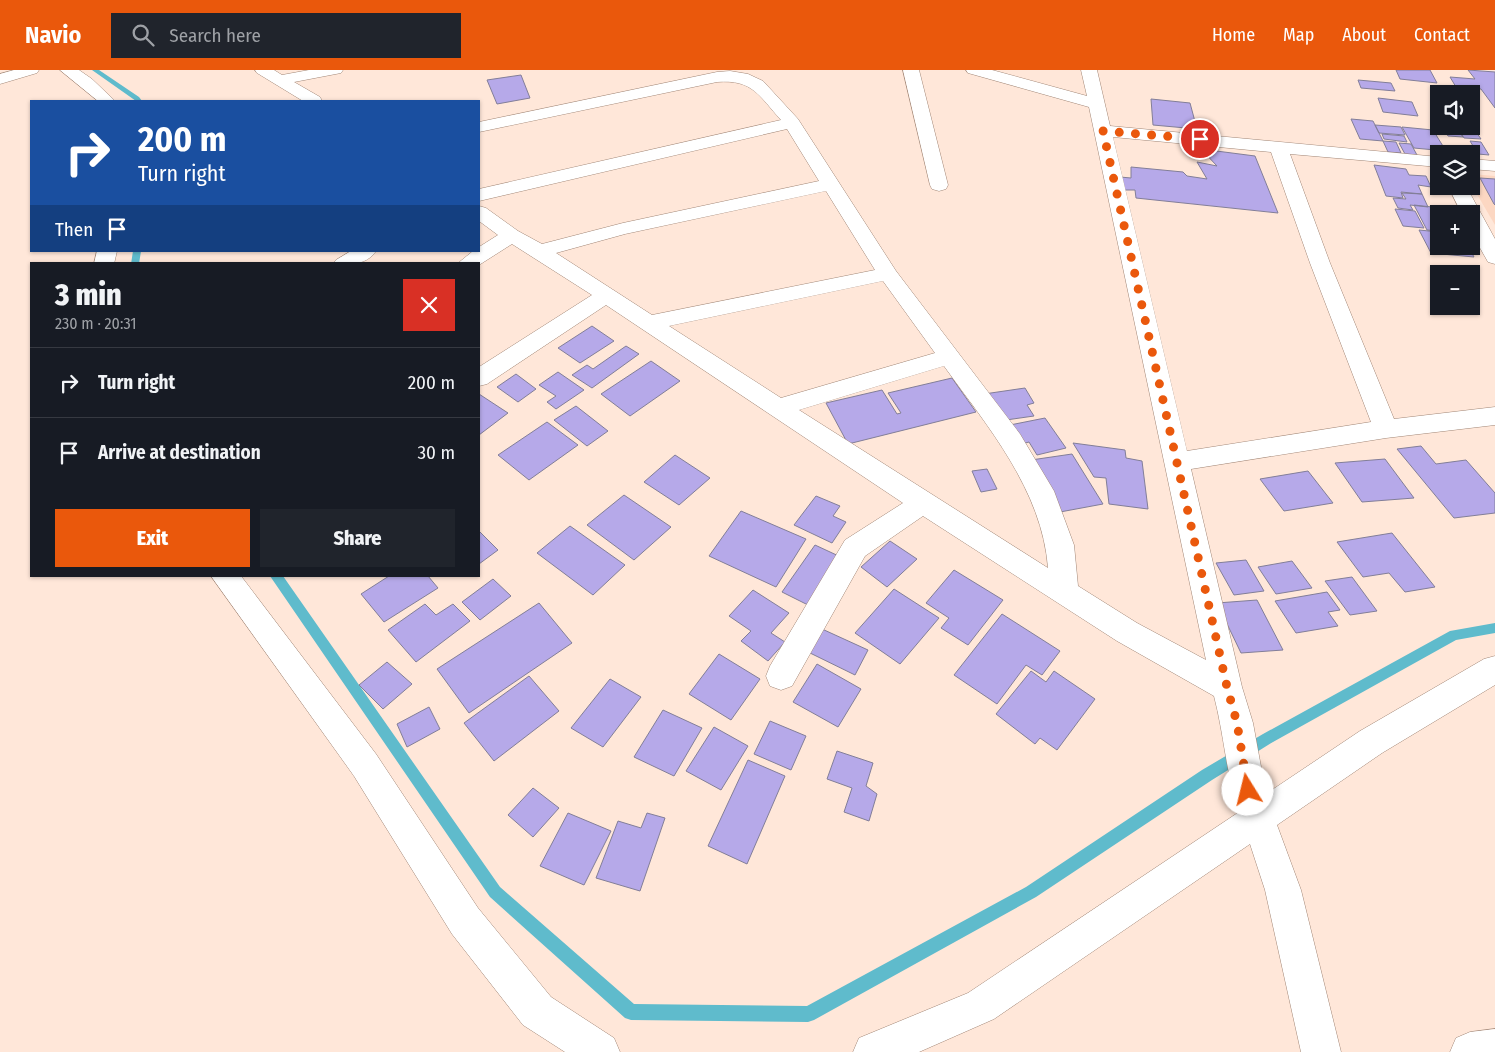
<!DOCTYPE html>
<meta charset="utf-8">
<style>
body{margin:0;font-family:"Fira Sans Condensed",sans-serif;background:#20242c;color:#f1f3f6;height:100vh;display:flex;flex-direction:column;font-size:19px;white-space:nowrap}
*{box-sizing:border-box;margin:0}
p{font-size:16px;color:#9ea1a6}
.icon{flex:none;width:28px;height:28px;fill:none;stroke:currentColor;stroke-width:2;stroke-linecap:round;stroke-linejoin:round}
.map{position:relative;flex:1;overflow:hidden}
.details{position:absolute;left:30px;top:192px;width:450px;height:315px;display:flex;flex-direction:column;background:#171b24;border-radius:0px;box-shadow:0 1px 4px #0004}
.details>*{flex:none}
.top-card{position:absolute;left:30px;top:30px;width:450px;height:152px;border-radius:0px;box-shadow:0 1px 4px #0004;background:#1a4fa0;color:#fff;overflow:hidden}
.fabs{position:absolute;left:1430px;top:15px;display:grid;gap:10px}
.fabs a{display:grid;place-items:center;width:50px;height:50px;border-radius:0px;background:#171b24;box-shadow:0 1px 4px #0004;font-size:25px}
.pin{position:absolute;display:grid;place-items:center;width:42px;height:42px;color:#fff;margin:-21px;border:2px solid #fff;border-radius:50%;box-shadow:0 1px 5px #0007}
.me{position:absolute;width:55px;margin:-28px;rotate:351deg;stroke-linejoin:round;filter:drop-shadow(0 0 4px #0008)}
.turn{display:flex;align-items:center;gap:18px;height:105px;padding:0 25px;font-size:22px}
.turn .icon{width:65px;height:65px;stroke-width:2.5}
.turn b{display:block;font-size:35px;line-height:42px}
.then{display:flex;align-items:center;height:48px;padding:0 25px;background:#0003;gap:10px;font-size:19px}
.round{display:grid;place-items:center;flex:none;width:52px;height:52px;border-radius:0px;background:#20242c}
.overview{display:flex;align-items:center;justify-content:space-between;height:85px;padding:0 25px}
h1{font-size:30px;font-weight:800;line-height:38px}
.primary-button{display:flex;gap:10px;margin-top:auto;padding:10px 25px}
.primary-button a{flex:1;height:58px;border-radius:0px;background:#ea580c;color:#fff;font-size:20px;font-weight:800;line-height:58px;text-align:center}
.primary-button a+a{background:#20242c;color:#f1f3f6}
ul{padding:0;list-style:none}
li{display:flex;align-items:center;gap:15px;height:70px;padding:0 25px;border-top:1px solid #363941}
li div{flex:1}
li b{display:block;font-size:19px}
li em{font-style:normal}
header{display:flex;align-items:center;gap:30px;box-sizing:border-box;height:70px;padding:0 25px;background:#ea580c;color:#fff}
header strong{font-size:24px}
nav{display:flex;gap:28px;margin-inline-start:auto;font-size:18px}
.search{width:350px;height:45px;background:#20242c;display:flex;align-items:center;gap:12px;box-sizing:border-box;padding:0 18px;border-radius:0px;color:#9ea1a6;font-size:19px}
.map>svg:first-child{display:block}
.built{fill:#fcd7c2}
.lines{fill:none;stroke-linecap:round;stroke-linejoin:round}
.stream{fill:#5fbbcc;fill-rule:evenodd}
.building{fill:#b6a9e9;stroke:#827e98}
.minor-casing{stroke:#a18676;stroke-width:1}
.major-casing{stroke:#a18676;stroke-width:1}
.minor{fill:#fff;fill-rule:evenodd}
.major{fill:#fff;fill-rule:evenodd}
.route{stroke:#ea580c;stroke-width:9;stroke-dasharray:0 16.2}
</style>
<header>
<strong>Navio</strong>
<div class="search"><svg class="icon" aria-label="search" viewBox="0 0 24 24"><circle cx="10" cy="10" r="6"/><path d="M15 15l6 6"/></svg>Search here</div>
<nav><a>Home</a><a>Map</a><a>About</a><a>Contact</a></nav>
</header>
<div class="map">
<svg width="1495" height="982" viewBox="0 0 1495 982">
<rect width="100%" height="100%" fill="#ffe7d9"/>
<!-- built -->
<path class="built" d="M 1471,104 L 1495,106 L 1495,155 L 1471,114 Z"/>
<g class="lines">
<!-- stream -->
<path class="stream" d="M 92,0 L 99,0 L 139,27 L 142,31 L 136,31 Z
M 133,181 L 141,181 L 139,194 L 131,194 Z
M 270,506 L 283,506 L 500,817 L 634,934 L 807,936 L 1026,817 L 1202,700 L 1263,664 L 1450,561 L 1495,553 L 1495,563 L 1456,570 L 1273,672 L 1212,710 L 1036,827 L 814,950 L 808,952 L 631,950 L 625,948 L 490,827 Z"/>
</g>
<!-- building -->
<path class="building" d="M 1396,0 L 1430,0 L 1437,13 L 1400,9 Z
M 1468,0 L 1495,2 L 1495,38 L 1481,19 L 1456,17 L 1450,7 L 1475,9 Z
M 521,5 L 530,28 L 497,34 L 487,10 Z
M 1358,10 L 1391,13 L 1395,21 L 1361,18 Z
M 1378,28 L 1412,32 L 1418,46 L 1383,42 Z
M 1151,29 L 1190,33 L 1197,59 L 1153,55 Z
M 1351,49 L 1373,51 L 1383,71 L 1360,69 Z
M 1375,55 L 1401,57 L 1405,65 L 1379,63 Z
M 1442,56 L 1455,56 L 1463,67 L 1448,66 Z
M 1456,56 L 1472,56 L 1481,69 L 1464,68 Z
M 1402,57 L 1433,60 L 1446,81 L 1414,78 Z
M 1382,64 L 1404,66 L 1407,72 L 1384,69 Z
M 1383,71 L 1396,72 L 1401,83 L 1388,82 Z
M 1470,71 L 1481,72 L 1489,85 L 1478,84 Z
M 1399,73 L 1411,74 L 1417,85 L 1405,84 Z
M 1201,79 L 1255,86 L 1278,143 L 1136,128 L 1135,120 L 1123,120 L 1120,107 L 1131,108 L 1131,97 L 1183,102 L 1187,106 L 1207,109 L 1197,92 L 1217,96 Z
M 1374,95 L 1406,99 L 1409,105 L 1426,106 L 1431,117 L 1418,115 L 1422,124 L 1401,122 L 1403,128 L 1386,126 Z
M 1480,108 L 1495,109 L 1495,135 L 1494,134 Z
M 1402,123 L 1422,124 L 1428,137 L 1410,135 L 1413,140 L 1398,138 L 1393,128 L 1406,129 Z
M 1414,135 L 1450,139 L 1453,144 L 1439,144 L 1439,161 L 1427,160 Z
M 1395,139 L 1415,141 L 1424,158 L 1403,156 Z
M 1419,160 L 1439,162 L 1439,176 L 1468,176 L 1474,187 L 1431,183 Z
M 592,256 L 614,271 L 580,293 L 558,278 Z
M 626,276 L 639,284 L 592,318 L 572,305 L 587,295 L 593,299 Z
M 651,291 L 680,311 L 630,346 L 601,324 Z
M 558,302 L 584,320 L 556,339 L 547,332 L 556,326 L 539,315 Z
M 516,304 L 536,319 L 518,332 L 497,317 Z
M 952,308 L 976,342 L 848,374 L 826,333 L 882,320 L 897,344 L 901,343 L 888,323 Z
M 1025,318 L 1034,333 L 1027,335 L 1034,346 L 999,351 L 984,324 Z
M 479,324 L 508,343 L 479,365 Z
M 576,336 L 608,361 L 587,376 L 554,350 Z
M 1045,348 L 1066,378 L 1037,385 L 1029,372 L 1018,375 L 1005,356 Z
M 547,352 L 578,375 L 529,410 L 498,385 Z
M 1073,373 L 1125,380 L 1126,388 L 1142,391 L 1148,439 L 1109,434 L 1106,408 L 1094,407 Z
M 1421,376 L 1436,394 L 1466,390 L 1495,423 L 1495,443 L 1454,448 L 1397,379 Z
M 1072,384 L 1103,434 L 1060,442 L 1031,390 Z
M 675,385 L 710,408 L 679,435 L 644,412 Z
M 1385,389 L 1414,428 L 1362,432 L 1335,393 Z
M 987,399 L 997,419 L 981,422 L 972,401 Z
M 1308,401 L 1333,433 L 1284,441 L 1260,409 Z
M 624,425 L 671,457 L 634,490 L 587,455 Z
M 816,426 L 840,436 L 833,446 L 846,452 L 832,473 L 794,455 Z
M 741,441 L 806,469 L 776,517 L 709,486 Z
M 570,456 L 625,495 L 593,525 L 537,483 Z
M 479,461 L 498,480 L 479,494 Z
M 1392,463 L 1435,517 L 1405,522 L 1389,503 L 1363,507 L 1337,472 Z
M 890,471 L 917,489 L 887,517 L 861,497 Z
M 815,475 L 843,488 L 810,536 L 782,522 Z
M 1246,490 L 1264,521 L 1234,525 L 1216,493 Z
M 1292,491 L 1312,518 L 1276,524 L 1258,497 Z
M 954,500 L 1003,530 L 968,575 L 941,558 L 949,548 L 926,533 Z
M 389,506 L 428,506 L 438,518 L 384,552 L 361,524 Z
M 1352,507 L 1377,541 L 1350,545 L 1325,511 Z
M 493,509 L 511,526 L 480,550 L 462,532 Z
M 894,519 L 939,548 L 900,594 L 855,563 Z
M 753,520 L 789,543 L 771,563 L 785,572 L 768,591 L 741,571 L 751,561 L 729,546 Z
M 1327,522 L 1340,540 L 1328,542 L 1338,556 L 1296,563 L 1275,531 Z
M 1257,530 L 1283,580 L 1241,583 L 1217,533 Z
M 539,533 L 572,573 L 469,643 L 437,599 Z
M 425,534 L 436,545 L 453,534 L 470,551 L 416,592 L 388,560 Z
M 1002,544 L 1060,581 L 1042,605 L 1026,595 L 997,634 L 954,605 Z
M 822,559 L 868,580 L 855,605 L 808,582 Z
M 719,584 L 760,609 L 731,650 L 689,624 Z
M 387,592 L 412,614 L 383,639 L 359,615 Z
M 817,594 L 861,619 L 838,657 L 793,632 Z
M 1031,601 L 1046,612 L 1054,601 L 1095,629 L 1057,680 L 1040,668 L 1035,674 L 996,644 Z
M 529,606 L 559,641 L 494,691 L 464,653 Z
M 610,609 L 641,627 L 603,677 L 571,658 Z
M 429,637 L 440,659 L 407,677 L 397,654 Z
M 663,640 L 702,658 L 674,706 L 634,687 Z
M 770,651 L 806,666 L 791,700 L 754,684 Z
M 714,657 L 748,676 L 721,720 L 686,701 Z
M 837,681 L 873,693 L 866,716 L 877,724 L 869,751 L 844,742 L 852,718 L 827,709 Z
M 748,690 L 785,706 L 747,794 L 708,776 Z
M 533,718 L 559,738 L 533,767 L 508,745 Z
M 568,743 L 611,761 L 584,815 L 540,796 Z
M 647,743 L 665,748 L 640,821 L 596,808 L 618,751 L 641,758 Z"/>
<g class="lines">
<defs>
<path id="minor" d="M 60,0 L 79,0 L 92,9 L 115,31 L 98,31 Z
M 255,0 L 274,0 L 282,5 L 309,0 L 343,0 L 341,3 L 294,12 L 320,27 L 322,31 L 303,31 L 257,3 Z
M 903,0 L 919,0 L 948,115 L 946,119 L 939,121 L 932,119 L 930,115 Z
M 966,0 L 992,0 L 1087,26 L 1081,0 L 1097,0 L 1110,56 L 1439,87 L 1439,97 L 1290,84 L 1330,193 L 1394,349 L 1495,337 L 1495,355 L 1386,368 L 1191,399 L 1242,617 L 1253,653 L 1266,724 L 1360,661 L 1484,589 L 1495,586 L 1495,615 L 1382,683 L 1277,755 L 1301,820 L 1341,982 L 1301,982 L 1265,820 L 1250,774 L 994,949 L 919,982 L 853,982 L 859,968 L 968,923 L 1239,742 C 1226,704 1224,664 1214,626 L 1117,571 L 923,446 L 865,486 L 792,616 L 781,620 L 770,616 L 766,606 L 770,596 L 845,470 L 903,433 L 606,235 L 487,314 L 479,316 L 479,297 L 592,225 L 512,174 L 479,195 L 479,194 L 457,194 L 473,181 L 479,181 L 479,177 L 498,165 L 479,151 L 479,136 L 486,138 L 518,161 L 542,174 L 623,153 L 819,111 L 787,59 L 479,131 L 479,119 L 781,50 C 759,26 753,9 717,12 L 479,62 L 479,52 L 717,2 L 730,1 L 748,4 L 763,11 L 798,49 L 896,201 L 1020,364 L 1054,421 L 1074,475 L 1078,516 L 1137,553 L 1206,590 L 1089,37 L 968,3 ZM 1113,67 L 1271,82 L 1310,193 L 1371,352 L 1187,381 ZM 826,121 L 875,200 L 652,245 L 556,183 L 625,164 ZM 883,211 L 935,283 L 781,328 L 669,256 ZM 944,296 C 988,357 1042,420 1048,498 L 799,340 Z
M 1471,89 L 1495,91 L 1495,101 L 1471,99 Z
M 1448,116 L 1466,116 L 1495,169 L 1495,194 L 1488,192 L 1471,162 L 1471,144 L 1462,144 Z
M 97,181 L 117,181 L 114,194 L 94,194 Z
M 351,181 L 376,181 C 366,196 349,194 333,194 L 336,190 Z
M 211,506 L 241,506 L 376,684 L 478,838 L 551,927 L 614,968 L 620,982 L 565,982 L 523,955 L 452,864 L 354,706 Z
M 1495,959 L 1495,982 L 1450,982 L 1456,968 L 1470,962 Z"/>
<path id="major" d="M 14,0 L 39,0 L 37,3 L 0,14 L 0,4 Z"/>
</defs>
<!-- minor casing -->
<use href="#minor" class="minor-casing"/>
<!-- major casing -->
<use href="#major" class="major-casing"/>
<!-- minor -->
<use href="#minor" class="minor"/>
<!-- major -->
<use href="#major" class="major"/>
</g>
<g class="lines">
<!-- route -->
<path class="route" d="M 1200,69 L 1103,61 L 1227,617 L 1237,653 L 1248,720"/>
</g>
</svg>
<div class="fabs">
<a><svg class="icon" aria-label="sound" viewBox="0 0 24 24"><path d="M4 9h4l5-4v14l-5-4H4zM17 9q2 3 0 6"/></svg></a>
<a><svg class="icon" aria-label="layers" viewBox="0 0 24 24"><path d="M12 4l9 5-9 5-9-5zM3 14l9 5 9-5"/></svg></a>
<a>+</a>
<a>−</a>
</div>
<div class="pin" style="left:1200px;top:69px;background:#d93025"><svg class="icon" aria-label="arrive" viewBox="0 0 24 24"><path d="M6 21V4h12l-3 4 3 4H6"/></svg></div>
<svg class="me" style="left:1248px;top:720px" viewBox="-20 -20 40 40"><circle r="19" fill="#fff"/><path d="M0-13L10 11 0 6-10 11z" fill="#ea580c"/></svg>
<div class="top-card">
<div class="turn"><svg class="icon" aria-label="right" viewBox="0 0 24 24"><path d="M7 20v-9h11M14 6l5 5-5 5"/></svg><div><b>200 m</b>Turn right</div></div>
<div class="then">Then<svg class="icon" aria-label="arrive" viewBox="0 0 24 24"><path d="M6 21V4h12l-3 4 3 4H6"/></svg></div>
</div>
<section class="details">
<div class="overview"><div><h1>3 min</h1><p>230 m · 20:31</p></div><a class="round" style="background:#d93025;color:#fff"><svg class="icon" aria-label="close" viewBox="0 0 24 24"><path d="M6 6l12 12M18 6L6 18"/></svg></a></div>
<ul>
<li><svg class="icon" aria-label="right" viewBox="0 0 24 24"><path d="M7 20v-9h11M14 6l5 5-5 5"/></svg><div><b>Turn right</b></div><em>200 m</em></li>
<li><svg class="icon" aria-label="arrive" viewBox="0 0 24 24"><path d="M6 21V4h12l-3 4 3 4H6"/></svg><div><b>Arrive at destination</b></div><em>30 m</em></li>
</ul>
<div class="primary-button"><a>Exit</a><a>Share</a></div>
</section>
</div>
